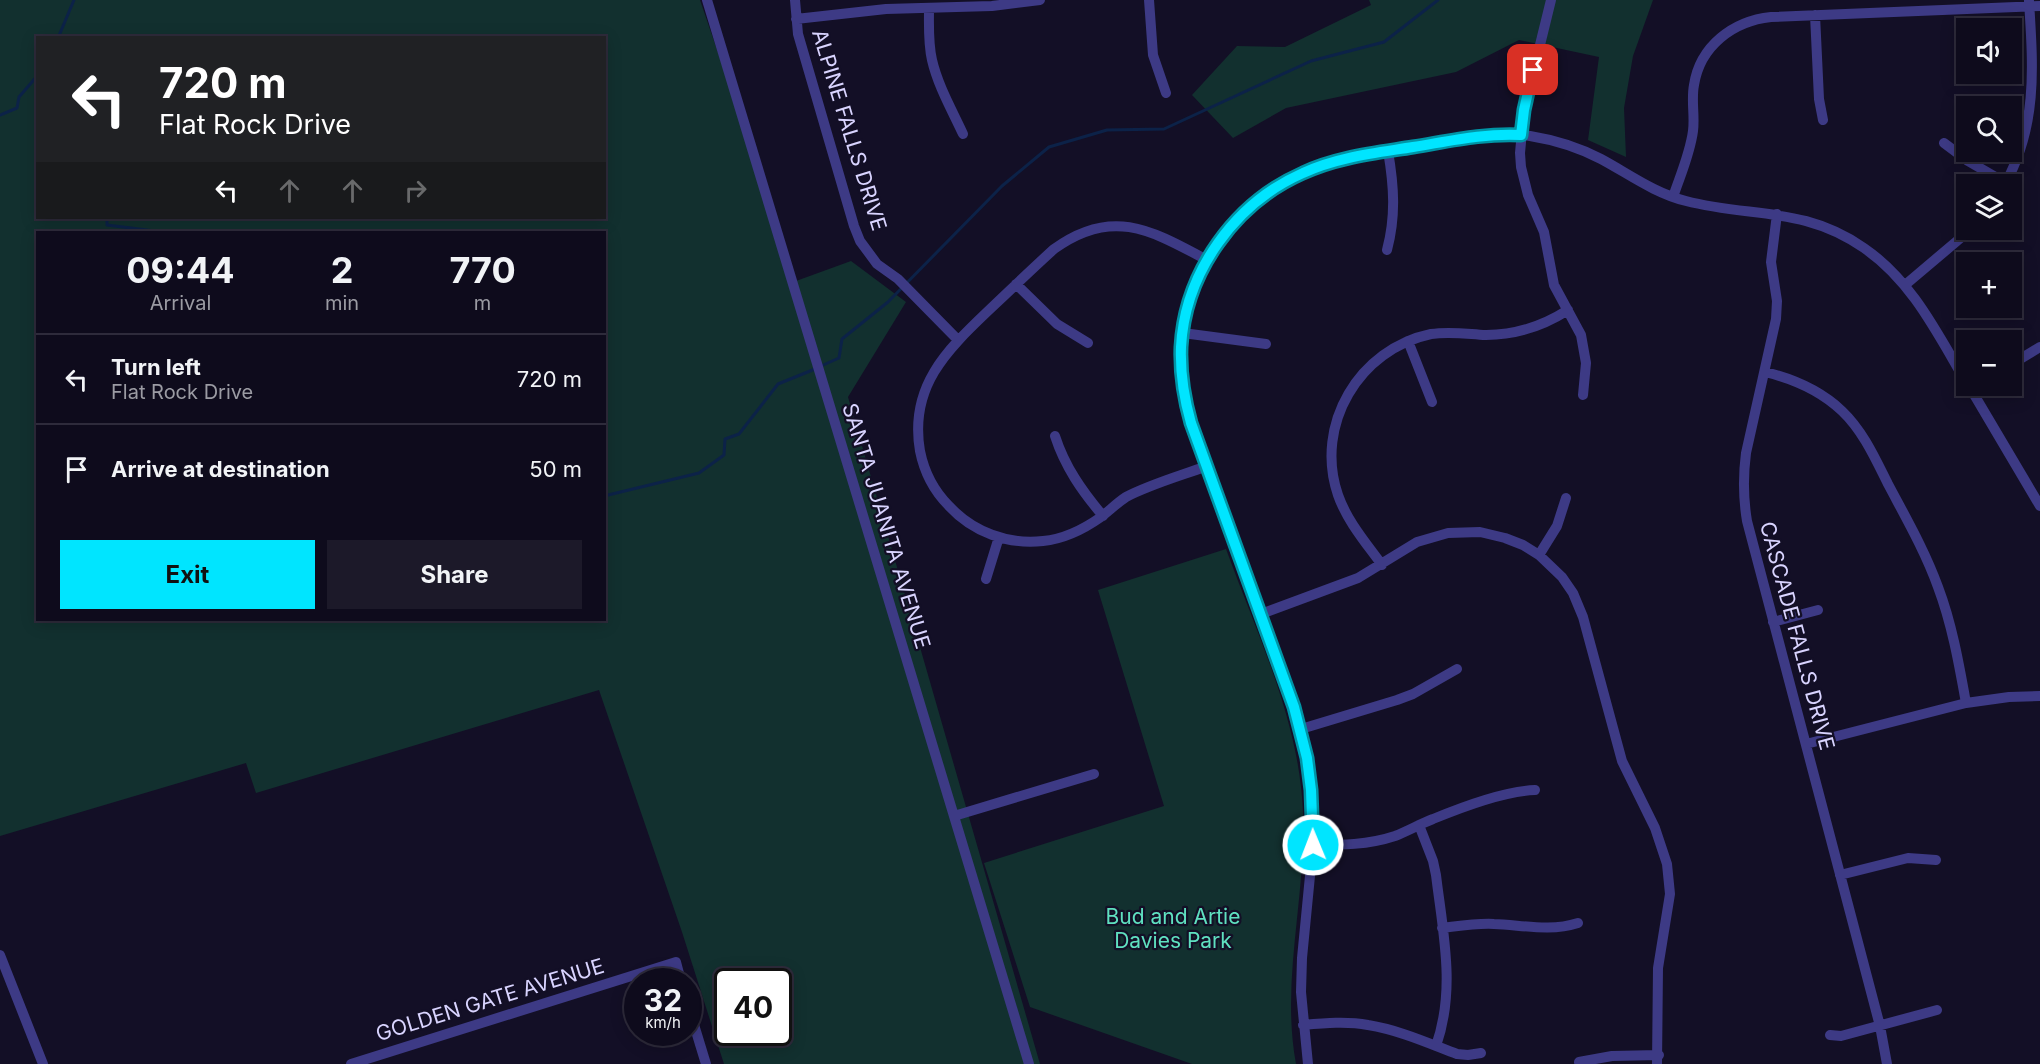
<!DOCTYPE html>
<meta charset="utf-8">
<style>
body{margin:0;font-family:Inter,sans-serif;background:#1c1929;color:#f1f3f6;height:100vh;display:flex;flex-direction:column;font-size:22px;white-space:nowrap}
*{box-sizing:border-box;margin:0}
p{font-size:20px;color:#9b9ba3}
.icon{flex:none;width:33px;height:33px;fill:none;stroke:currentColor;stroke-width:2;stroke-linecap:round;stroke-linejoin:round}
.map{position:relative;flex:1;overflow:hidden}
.panel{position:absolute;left:36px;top:231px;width:570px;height:390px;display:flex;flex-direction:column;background:#0e0b1c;border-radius:0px;box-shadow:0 3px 15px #0003,0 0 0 2px #2e2b3b}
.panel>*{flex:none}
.top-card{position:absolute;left:36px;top:36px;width:570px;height:183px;border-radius:0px;box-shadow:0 3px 15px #0003,0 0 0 2px #2e2b3b;background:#202124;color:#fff;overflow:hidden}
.tools{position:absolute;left:1956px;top:18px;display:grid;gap:12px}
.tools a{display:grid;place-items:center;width:66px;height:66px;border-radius:0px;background:#0e0b1c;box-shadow:0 3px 15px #0003,0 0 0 2px #2e2b3b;font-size:30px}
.speed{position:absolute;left:624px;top:968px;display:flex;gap:12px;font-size:30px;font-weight:700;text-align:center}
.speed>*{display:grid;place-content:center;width:78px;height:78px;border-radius:50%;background:#0e0b1c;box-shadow:0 3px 15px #0003,0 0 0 2px #2e2b3b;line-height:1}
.speed small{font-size:15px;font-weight:400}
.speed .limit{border:3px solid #111;border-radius:9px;background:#fff;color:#111}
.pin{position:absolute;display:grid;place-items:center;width:51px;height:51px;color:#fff;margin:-26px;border-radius:12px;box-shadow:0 3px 9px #0006}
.me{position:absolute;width:66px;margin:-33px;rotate:359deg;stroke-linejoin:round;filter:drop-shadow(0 0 4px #0008)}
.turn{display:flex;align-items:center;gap:21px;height:126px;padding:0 24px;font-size:27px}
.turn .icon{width:78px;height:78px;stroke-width:2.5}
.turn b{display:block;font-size:42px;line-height:51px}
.lanes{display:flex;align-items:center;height:57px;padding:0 24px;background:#0003;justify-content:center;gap:30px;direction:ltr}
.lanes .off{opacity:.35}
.eta{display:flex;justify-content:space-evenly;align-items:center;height:102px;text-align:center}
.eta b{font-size:36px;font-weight:700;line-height:42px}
.action{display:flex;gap:12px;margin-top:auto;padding:12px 24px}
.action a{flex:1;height:69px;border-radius:0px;background:#00e5ff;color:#111;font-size:24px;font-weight:700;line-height:69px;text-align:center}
.action a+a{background:#1c1929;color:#f1f3f6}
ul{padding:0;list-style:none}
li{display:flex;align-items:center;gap:18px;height:90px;padding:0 24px;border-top:2px solid #2e2b3b}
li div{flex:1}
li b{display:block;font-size:22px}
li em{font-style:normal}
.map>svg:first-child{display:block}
.green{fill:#12302f;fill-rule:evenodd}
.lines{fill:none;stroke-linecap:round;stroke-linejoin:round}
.stream{stroke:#0c2248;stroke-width:3}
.minor{stroke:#3d3a85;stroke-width:10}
.route-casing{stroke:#0095a6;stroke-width:15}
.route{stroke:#00e5ff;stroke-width:10}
.labels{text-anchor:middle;stroke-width:4.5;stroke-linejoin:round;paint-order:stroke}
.street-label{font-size:21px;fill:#d9d4ff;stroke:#130f26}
.park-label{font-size:21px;fill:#5fe0c0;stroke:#130f26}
</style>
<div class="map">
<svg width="2040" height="1064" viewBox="0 0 2040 1064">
<rect width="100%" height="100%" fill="#130f26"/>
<!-- green -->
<path class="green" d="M 0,0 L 700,0 L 796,281 L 851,261 L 906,302 L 848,397 L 1040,1064 L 724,1064 L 682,932 L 599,690 L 256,793 L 246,763 L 0,836 ZM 38,38 L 604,38 L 604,218 L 38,218 ZM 38,232 L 604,232 L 604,620 L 38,620 ZM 728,981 L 778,981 L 778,1032 L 728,1032 Z
M 1369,0 L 1653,0 L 1633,56 L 1624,108 L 1626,157 L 1588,140 L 1599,57 L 1519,40 L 1456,72 L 1286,108 L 1233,138 L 1192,95 L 1237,46 L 1285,47 L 1371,5 Z
M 1226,549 C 1254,626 1292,705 1301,787 C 1312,880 1279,972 1296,1064 L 1192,1064 L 1030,1007 L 984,863 L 1164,806 L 1098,590 Z"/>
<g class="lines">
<!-- stream -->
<path class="stream" d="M 58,38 L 74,0
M 0,115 L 17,108 L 19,97 L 38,75
M 107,218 L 107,225 L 163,232
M 821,366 L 839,358 L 842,339 L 888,302 L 1002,186 L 1049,147 L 1107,130 L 1164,129 L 1311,61 L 1384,42 L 1438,0
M 604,496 L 699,473 L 724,455 L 725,439 L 739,434 L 778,384 L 815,369"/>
<!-- minor -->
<path class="minor" d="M 707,0 L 1029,1064
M 795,0 L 798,34 L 854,226 L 860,241 L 877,264 L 898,279 L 958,340
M 1149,0 L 1153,55 L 1166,93
M 1551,0 L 1524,110 L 1520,153 L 1521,167 L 1528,195 L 1544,232 L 1554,285 L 1581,335 L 1586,363 L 1583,395
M 929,8 C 929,25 928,43 932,60 C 938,86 952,110 963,134
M 1815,15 L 1819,99 L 1823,120
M 796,19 L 886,9 L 992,6 L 1040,0
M 1944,143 L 1968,161 L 2006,183
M 2005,184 C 2038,125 2033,66 2029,1
M 1673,197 C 1680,176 1690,154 1693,131 C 1695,116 1691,100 1694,85 C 1700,46 1733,21 1771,17 L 2040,6
M 1777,214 L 1771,262 L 1777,301 L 1776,319 L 1746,453 C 1743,476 1743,497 1747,521 L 1880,1026 L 1887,1064
M 1387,250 C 1396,216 1394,186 1388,151
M 1016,284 L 1057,324 L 1088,343
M 1905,285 L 1970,230
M 1183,333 L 1266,344
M 1408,341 L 1432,402
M 2012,364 L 2040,347
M 1765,372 C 1794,379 1820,390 1842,411 C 1863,431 1875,458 1888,484 C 1906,518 1925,551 1938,587 C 1952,624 1959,664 1966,703
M 1969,386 L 2040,506
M 1055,436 C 1065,467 1082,491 1103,516
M 1207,466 C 1180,476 1151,484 1126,497 C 1117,503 1110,510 1101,517 C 1084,529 1065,539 1043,541 C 1008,545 973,532 949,506 C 934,491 924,471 920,451 C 909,387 946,351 988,311 C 1010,290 1032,269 1054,249 C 1112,207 1151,230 1207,260
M 1539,555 L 1557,526 L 1566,498
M 1382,565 C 1366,543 1347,521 1338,495 C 1314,425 1359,349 1431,334 C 1450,331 1467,334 1486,335 C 1515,335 1543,326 1568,310
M 986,579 L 999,537
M 1261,614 L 1358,578 L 1417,542 L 1448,533 L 1480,532 L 1505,538 L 1523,545 L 1539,555 L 1562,577 L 1573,593 L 1583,617 L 1622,761 L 1655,828 L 1667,864 L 1670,894 L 1658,968 L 1657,1064
M 1773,622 L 1818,610
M 1301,729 L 1397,700 L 1413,694 L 1457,669
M 1806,744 L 1966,703 L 2009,697 L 2040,696
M 954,816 L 1094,774
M 1419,825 L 1433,861 L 1436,875 C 1443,933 1456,989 1436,1046
M 1313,845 C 1341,845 1368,845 1395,836 C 1408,831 1420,824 1433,819 C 1462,807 1504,791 1535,790
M 1840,875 L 1908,858 L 1936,860
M 1442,928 C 1459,926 1477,923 1494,924 C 1522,925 1550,932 1578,923
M 0,955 L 43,1064
M 688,1005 L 706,1064
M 1303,1025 C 1325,1023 1347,1021 1368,1025 C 1399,1030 1428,1043 1457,1054 L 1468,1055 L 1481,1053
M 1830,1035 L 1841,1036 L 1937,1010
M 1579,1062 L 1612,1056 L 1659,1055
M 351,1064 L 676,962 L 681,981
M 1308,1064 L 1301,992 L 1302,958 L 1313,845 L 1311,790 L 1307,758 L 1290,692 L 1191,423 C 1163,321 1202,220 1300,174 C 1335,157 1376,153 1414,147 C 1452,140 1491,130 1530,136 C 1555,140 1578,147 1601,159 C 1629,174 1654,193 1686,201 C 1751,218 1804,206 1864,248 C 1912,281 1937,333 1966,382"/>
</g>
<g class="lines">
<defs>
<path id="route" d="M 1313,845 L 1311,790 L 1307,758 L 1294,707 L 1191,423 C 1184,398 1180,373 1181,347 C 1185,272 1235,203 1303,173 C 1337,157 1376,153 1413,147 C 1450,141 1484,133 1521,135 L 1524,110 L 1533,70"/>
</defs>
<!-- route casing -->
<use href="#route" class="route-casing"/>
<!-- route -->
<use href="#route" class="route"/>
</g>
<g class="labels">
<!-- street labels -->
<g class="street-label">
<text transform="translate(849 130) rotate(73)" y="7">ALPINE FALLS DRIVE</text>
<text transform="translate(886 526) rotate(73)" y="7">SANTA JUANITA AVENUE</text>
<text transform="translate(1797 636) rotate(75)" y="7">CASCADE FALLS DRIVE</text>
<text transform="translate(490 1000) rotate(-17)" y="7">GOLDEN GATE AVENUE</text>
</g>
<!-- park labels -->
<g class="park-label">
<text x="1173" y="924">Bud and Artie<tspan x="1173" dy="24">Davies Park</tspan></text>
</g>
</g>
</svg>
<div class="tools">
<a><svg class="icon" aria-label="sound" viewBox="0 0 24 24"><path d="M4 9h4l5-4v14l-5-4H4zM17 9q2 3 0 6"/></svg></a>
<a><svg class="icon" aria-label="search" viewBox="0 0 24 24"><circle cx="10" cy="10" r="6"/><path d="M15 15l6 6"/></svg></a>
<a><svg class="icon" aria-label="layers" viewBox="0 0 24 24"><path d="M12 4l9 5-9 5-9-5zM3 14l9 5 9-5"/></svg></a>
<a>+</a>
<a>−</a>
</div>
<div class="speed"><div>32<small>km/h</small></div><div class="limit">40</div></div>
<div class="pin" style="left:1533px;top:70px;background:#d93025"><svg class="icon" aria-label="arrive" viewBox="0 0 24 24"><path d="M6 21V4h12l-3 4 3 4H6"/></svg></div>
<svg class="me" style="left:1313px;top:845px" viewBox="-20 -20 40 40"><circle r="17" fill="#00e5ff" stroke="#fff" stroke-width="3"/><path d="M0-11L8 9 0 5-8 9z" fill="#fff"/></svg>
<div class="top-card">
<div class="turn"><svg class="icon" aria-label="left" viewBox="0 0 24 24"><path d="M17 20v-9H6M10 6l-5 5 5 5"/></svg><div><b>720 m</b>Flat Rock Drive</div></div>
<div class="lanes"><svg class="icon" aria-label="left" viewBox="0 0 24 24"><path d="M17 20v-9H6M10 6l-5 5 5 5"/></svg><svg class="icon off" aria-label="ahead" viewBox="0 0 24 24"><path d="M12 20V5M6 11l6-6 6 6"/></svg><svg class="icon off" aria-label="ahead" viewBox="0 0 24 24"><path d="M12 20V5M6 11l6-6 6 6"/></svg><svg class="icon off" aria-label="right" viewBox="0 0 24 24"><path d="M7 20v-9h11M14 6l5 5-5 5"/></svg></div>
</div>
<section class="panel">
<div class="eta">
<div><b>09:44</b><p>Arrival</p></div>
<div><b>2</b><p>min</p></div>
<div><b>770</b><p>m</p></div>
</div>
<ul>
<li><svg class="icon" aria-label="left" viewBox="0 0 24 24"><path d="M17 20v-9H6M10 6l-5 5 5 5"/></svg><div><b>Turn left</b><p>Flat Rock Drive</p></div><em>720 m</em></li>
<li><svg class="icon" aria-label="arrive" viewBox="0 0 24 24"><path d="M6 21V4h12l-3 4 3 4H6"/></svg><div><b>Arrive at destination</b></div><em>50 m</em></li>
</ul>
<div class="action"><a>Exit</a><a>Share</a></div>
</section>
</div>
